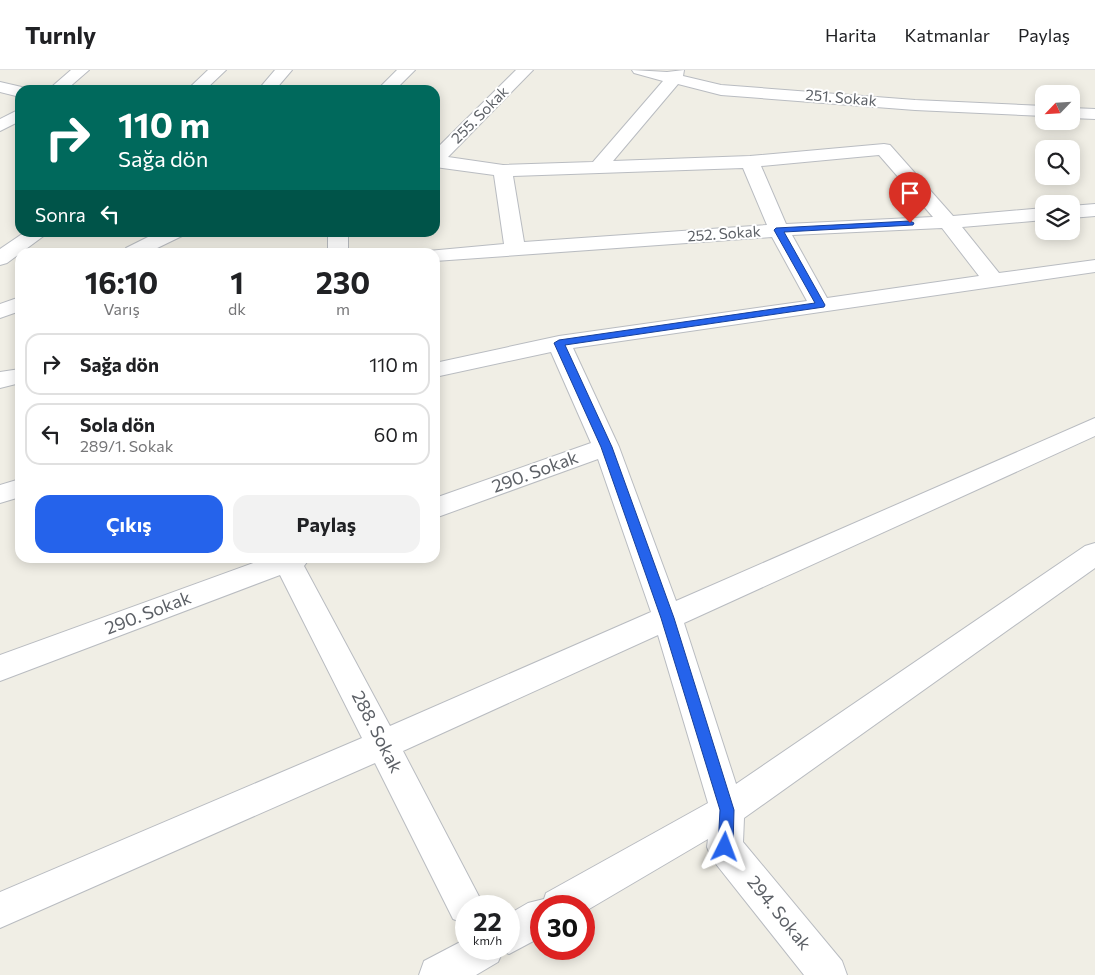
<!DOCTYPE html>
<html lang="tr">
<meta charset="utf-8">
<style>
body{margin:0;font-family:Commissioner,sans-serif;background:#f2f2f2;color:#202124;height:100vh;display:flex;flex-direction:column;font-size:19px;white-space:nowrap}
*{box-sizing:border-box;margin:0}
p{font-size:16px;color:#757577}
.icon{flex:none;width:28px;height:28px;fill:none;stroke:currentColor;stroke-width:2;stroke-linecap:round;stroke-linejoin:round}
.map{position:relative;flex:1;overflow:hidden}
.side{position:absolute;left:15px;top:178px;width:425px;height:315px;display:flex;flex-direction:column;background:#fff;border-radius:15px;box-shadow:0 2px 12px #0003}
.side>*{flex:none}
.banner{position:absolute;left:15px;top:15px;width:425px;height:152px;border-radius:15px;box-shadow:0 2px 12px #0003;background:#00695c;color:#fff;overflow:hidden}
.needle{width:32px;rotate:245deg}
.controls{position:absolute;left:1035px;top:15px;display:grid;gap:10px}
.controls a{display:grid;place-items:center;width:45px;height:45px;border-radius:10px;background:#fff;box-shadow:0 2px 12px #0003;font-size:25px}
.speed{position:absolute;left:455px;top:825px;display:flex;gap:10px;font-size:25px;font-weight:700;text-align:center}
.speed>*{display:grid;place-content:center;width:65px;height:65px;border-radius:50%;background:#fff;box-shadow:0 2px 12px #0003;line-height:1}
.speed small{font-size:12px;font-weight:400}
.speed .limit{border:8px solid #d22;background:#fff;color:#111}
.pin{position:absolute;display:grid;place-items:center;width:42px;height:42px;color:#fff;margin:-51px -21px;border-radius:50% 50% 50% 0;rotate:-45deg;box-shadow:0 0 5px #0007}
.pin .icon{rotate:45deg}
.me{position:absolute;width:55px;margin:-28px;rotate:3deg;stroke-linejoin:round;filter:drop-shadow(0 0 4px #0008)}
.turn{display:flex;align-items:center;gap:18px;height:105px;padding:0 20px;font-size:22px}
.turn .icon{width:65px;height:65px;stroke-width:2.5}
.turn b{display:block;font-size:35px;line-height:42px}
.then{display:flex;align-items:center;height:48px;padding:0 20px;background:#0003;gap:10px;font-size:19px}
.eta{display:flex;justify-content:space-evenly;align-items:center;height:85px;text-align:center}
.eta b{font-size:30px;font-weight:700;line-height:35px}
.button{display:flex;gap:10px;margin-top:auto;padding:10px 20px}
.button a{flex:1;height:58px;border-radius:15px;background:#2563eb;color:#fff;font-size:20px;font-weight:700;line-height:58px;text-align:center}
.button a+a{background:#f2f2f2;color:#202124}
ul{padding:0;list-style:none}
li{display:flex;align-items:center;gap:15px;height:62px;margin:0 10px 8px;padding:0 10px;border:2px solid #e0e0e0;border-radius:15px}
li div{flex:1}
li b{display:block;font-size:19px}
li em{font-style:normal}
header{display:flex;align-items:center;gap:30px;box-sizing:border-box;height:70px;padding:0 25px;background:#fff;border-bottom:1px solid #e0e0e0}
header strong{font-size:24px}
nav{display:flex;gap:28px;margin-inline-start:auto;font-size:18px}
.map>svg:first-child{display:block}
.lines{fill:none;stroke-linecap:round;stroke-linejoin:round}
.street-casing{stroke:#b9bcc1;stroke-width:2}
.street{fill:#fff;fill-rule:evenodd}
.route{fill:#2563eb;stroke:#184099}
.labels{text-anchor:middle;stroke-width:4;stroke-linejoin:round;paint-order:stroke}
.far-street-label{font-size:15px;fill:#5c6066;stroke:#fff}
.street-label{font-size:18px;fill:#5c6066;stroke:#fff}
</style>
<header>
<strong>Turnly</strong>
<nav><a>Harita</a><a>Katmanlar</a><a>Paylaş</a></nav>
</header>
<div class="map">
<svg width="1095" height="905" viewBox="0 0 1095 905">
<rect width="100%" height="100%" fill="#f0eee5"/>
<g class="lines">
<defs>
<path id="street" d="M 71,0 L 89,0 L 66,20 L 48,20 Z
M 208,0 L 226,0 L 205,20 L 187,20 Z
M 275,0 L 292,0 L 275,20 L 258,20 Z
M 397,0 L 415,0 L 395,20 L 377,20 Z
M 516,0 L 533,0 L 448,87 L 503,95 L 593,92 L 663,11 L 634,3 L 632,0 L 667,2 L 684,0 L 683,6 L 721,15 L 915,30 L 1044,36 L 1044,46 L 915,40 L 721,25 L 678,14 L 613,91 L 750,86 L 884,74 L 890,75 L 953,146 L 1044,138 L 1044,150 L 962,157 L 999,203 L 1095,190 L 1095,202 L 573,278 L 619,377 L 676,531 L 1095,348 L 1095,366 L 684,553 L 736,714 L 1085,476 L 1095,473 L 1095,498 L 744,748 L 743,772 L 842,891 L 847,905 L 804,905 L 712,789 L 707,777 L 708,769 L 584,842 L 584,836 L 541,836 L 541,867 L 509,884 L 503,881 L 498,892 L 476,905 L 419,905 L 424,891 L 466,869 L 466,879 L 509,879 L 509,844 L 528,833 L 544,829 L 546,823 L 708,733 L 658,565 L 403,681 L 484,836 L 466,836 L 466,854 L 453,849 L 375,693 L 0,858 L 0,822 L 362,668 L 280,505 L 0,611 L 0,585 L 267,488 L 310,488 L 304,496 L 390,656 L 651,542 L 598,389 L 435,448 L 435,428 L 591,373 L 551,282 L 435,307 L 435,293 L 559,266 L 807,231 L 772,167 L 435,191 L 435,182 L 426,182 L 428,181 L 504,174 L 494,105 L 435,97 L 435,80 ZM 879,85 L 933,147 L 786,154 L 761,96 ZM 743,98 L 767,155 L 524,172 L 513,106 ZM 942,158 L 979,206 L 827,228 L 792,165 Z
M 0,12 L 26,18 L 27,20 L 20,20 L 20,27 L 0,22 Z
M 1071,38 L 1095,39 L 1095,49 L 1071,48 Z
M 20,39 L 20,51 L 0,61 L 0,49 Z
M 1095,134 L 1095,146 L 1071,148 L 1071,136 Z
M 25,162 L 49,162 L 7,193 L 0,195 L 0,179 Z
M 158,162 L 185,162 L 182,166 L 149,182 L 123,182 L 126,178 Z
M 328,162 L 348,162 L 348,182 L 328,182 Z
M 20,227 L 20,241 L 0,248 L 0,234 Z
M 20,299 L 20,313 L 0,318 L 0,302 Z
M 20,409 L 20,427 L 0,433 L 0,415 Z"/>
</defs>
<!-- street casing -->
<use href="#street" class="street-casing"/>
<!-- street -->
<use href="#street" class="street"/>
</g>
<!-- route -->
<path class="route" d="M 910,151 L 914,153 L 913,155 L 784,162 L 825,235 L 824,237 L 565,275 L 612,377 L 674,548 L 734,740 L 733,777 L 730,781 L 725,783 L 720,781 L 718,777 L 720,740 L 661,548 L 601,377 L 554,273 L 559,270 L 815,233 L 774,160 L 776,158 Z"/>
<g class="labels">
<!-- far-street labels -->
<g class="far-street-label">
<text transform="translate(841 28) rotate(5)" y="5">251. Sokak</text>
<text transform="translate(480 45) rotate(-45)" y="5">255. Sokak</text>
<text transform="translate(724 164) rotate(-4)" y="5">252. Sokak</text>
</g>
<!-- street labels -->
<g class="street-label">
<text transform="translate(535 402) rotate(-20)" y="6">290. Sokak</text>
<text transform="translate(148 543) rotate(-21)" y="6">290. Sokak</text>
<text transform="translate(377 662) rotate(63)" y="6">288. Sokak</text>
<text transform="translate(779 843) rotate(51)" y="6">294. Sokak</text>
</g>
</g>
</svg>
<div class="controls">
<a><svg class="needle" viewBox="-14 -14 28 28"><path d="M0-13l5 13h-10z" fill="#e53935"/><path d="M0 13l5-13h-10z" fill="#757577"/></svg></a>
<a><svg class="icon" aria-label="search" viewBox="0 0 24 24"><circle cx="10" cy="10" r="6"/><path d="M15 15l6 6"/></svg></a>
<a><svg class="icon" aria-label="layers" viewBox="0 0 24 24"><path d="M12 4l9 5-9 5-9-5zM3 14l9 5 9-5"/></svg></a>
</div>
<div class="speed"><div>22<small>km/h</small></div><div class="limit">30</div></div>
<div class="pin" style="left:910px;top:153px;background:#d93025"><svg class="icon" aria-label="arrive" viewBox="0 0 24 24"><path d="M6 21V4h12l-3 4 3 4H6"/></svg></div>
<svg class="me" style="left:725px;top:777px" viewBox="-20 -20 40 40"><path d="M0-17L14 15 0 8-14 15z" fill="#2563eb" stroke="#fff" stroke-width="4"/></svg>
<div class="banner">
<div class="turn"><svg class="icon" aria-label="right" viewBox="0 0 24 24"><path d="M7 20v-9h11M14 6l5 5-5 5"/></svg><div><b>110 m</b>Sağa dön</div></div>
<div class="then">Sonra<svg class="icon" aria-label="left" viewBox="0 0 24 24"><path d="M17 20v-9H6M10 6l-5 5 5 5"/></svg></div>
</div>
<section class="side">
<div class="eta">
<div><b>16:10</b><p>Varış</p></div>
<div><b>1</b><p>dk</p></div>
<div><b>230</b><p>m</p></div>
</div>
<ul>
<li><svg class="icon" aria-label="right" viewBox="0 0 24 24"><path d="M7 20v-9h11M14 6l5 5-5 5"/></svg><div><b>Sağa dön</b></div><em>110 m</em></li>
<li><svg class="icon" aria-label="left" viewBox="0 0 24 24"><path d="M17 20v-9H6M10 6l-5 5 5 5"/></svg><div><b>Sola dön</b><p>289/1. Sokak</p></div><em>60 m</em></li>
</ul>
<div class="button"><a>Çıkış</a><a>Paylaş</a></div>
</section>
</div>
